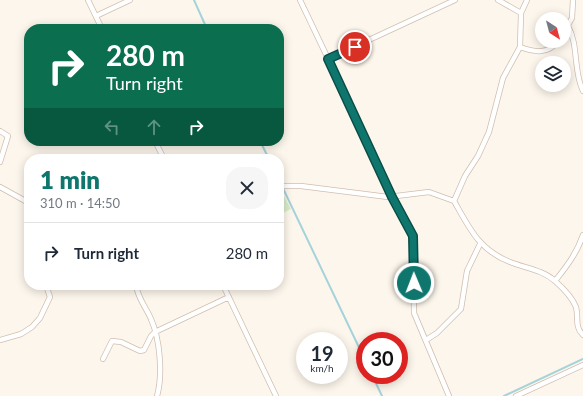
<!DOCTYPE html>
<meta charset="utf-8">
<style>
body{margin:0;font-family:Lato,sans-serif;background:#f6f6f7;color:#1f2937;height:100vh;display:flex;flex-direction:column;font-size:15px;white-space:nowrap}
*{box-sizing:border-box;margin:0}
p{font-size:13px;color:#747a83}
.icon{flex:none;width:22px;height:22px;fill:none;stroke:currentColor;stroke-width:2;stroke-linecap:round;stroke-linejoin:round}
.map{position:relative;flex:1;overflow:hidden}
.details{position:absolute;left:24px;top:154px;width:260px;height:136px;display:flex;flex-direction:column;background:#fff;border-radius:16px;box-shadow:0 2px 10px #0003}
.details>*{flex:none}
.banner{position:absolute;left:24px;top:24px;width:260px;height:122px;border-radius:16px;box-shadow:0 2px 10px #0003;background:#0b6e4f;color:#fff;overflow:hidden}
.needle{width:26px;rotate:144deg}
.tools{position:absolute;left:535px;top:12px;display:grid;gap:8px}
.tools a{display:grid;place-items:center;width:36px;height:36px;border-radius:50%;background:#fff;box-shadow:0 2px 10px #0003;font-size:20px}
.speed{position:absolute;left:296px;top:332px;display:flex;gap:8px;font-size:20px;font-weight:700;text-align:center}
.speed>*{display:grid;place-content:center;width:52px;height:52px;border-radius:50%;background:#fff;box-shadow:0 2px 10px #0003;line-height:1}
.speed small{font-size:10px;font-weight:400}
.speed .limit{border:6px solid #d22;background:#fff;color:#111}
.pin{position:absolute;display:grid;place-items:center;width:34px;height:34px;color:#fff;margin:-17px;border:2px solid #fff;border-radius:50%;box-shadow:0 1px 4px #0007}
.me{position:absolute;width:44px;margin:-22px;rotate:359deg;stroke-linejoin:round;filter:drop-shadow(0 0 3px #0008)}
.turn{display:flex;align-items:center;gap:14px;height:84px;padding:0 16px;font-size:18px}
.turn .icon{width:52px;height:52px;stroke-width:2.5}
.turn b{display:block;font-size:28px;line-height:34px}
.lanes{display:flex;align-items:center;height:38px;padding:0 16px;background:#0003;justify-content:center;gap:20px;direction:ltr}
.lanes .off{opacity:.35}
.round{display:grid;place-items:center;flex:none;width:42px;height:42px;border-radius:16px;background:#f6f6f7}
.summary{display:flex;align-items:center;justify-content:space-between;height:68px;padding:0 16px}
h1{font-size:24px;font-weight:800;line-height:30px;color:#0f766e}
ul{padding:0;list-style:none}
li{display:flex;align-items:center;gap:12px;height:60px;padding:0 16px;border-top:1px solid #e0e1e3}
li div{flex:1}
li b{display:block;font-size:15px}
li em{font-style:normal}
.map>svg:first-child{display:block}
.green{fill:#d8ecc9}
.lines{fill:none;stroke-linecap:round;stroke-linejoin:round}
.stream{stroke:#a5d3da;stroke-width:2}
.minor-casing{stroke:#d1beb0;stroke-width:6}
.minor{stroke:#fff;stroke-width:4.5}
.route-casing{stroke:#0a4d48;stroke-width:10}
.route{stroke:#0f766e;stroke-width:7}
</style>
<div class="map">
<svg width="583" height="396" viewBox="0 0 583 396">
<rect width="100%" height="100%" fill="#fdf6ec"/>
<!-- green -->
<path class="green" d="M 280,189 L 291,209 L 279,215 L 279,190 Z"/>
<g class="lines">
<!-- stream -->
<path class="stream" d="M 194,0 L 207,29
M 260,141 L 269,159
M 279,180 L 365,360
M 372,375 L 382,396
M 504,396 L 583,359"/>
<defs>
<path id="minor" d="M 88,0 L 102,29
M 300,0 L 353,111 L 392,197 L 413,236 L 414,313 L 449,396
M 498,0 L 521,13
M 527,0 L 521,13 L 520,47 L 503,78 L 489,132 L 478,156 L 465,176 L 454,201 C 470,229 479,250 510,262 C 525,268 543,270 555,281 C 563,288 572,297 576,307 C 579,318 574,326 583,335
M 96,16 L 130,0
M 568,26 C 579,46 573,71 583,91
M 564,32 L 572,18 L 573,0
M 520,47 C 534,52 548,55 558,41
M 328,59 L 455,0
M 0,131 L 8,136 L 0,162
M 155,141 L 164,159
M 279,186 L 301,186 L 388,197 L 429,192 L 454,201
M 0,187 L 29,203
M 555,281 C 567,266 577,253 583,235
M 136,285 C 138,299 146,307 151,319 C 160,339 163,375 157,396
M 223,285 L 276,396
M 0,340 L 21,334 L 32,327 L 40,318 L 50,297 L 46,285
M 426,340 L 437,333 L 461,309 L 467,271 L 480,244
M 103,359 L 112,341 L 121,342 L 140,351 L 144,350 L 151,336 L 155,332 L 229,297
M 516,396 L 583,365"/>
</defs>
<!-- minor casing -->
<use href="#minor" class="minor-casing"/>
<!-- minor -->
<use href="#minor" class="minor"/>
</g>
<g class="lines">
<defs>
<path id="route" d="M 355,47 L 328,59 L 392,197 L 413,236 L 414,283"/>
</defs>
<!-- route casing -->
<use href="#route" class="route-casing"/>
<!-- route -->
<use href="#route" class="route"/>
</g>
</svg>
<div class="tools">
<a><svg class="needle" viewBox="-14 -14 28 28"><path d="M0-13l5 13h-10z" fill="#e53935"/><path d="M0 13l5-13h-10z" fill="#747a83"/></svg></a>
<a><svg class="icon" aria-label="layers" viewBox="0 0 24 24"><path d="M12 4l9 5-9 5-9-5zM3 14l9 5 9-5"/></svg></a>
</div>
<div class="speed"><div>19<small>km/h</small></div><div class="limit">30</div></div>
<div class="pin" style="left:355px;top:47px;background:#d93025"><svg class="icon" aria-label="arrive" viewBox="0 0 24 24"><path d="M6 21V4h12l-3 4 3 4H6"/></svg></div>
<svg class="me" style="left:414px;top:283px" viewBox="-20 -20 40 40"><circle r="17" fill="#0f766e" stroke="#fff" stroke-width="3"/><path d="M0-11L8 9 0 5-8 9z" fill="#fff"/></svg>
<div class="banner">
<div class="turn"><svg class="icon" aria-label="right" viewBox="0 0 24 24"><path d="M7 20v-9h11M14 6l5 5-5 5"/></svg><div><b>280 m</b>Turn right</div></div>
<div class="lanes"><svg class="icon off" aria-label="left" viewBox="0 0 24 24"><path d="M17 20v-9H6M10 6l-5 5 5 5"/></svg><svg class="icon off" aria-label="ahead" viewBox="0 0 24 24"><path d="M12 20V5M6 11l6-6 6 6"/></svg><svg class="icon" aria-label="right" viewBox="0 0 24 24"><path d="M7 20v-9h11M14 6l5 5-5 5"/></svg></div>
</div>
<section class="details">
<div class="summary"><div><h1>1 min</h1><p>310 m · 14:50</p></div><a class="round"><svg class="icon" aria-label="close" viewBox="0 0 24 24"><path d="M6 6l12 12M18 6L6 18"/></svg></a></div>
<ul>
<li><svg class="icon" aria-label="right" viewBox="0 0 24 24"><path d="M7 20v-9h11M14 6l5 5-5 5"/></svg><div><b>Turn right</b></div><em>280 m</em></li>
</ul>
</section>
</div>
